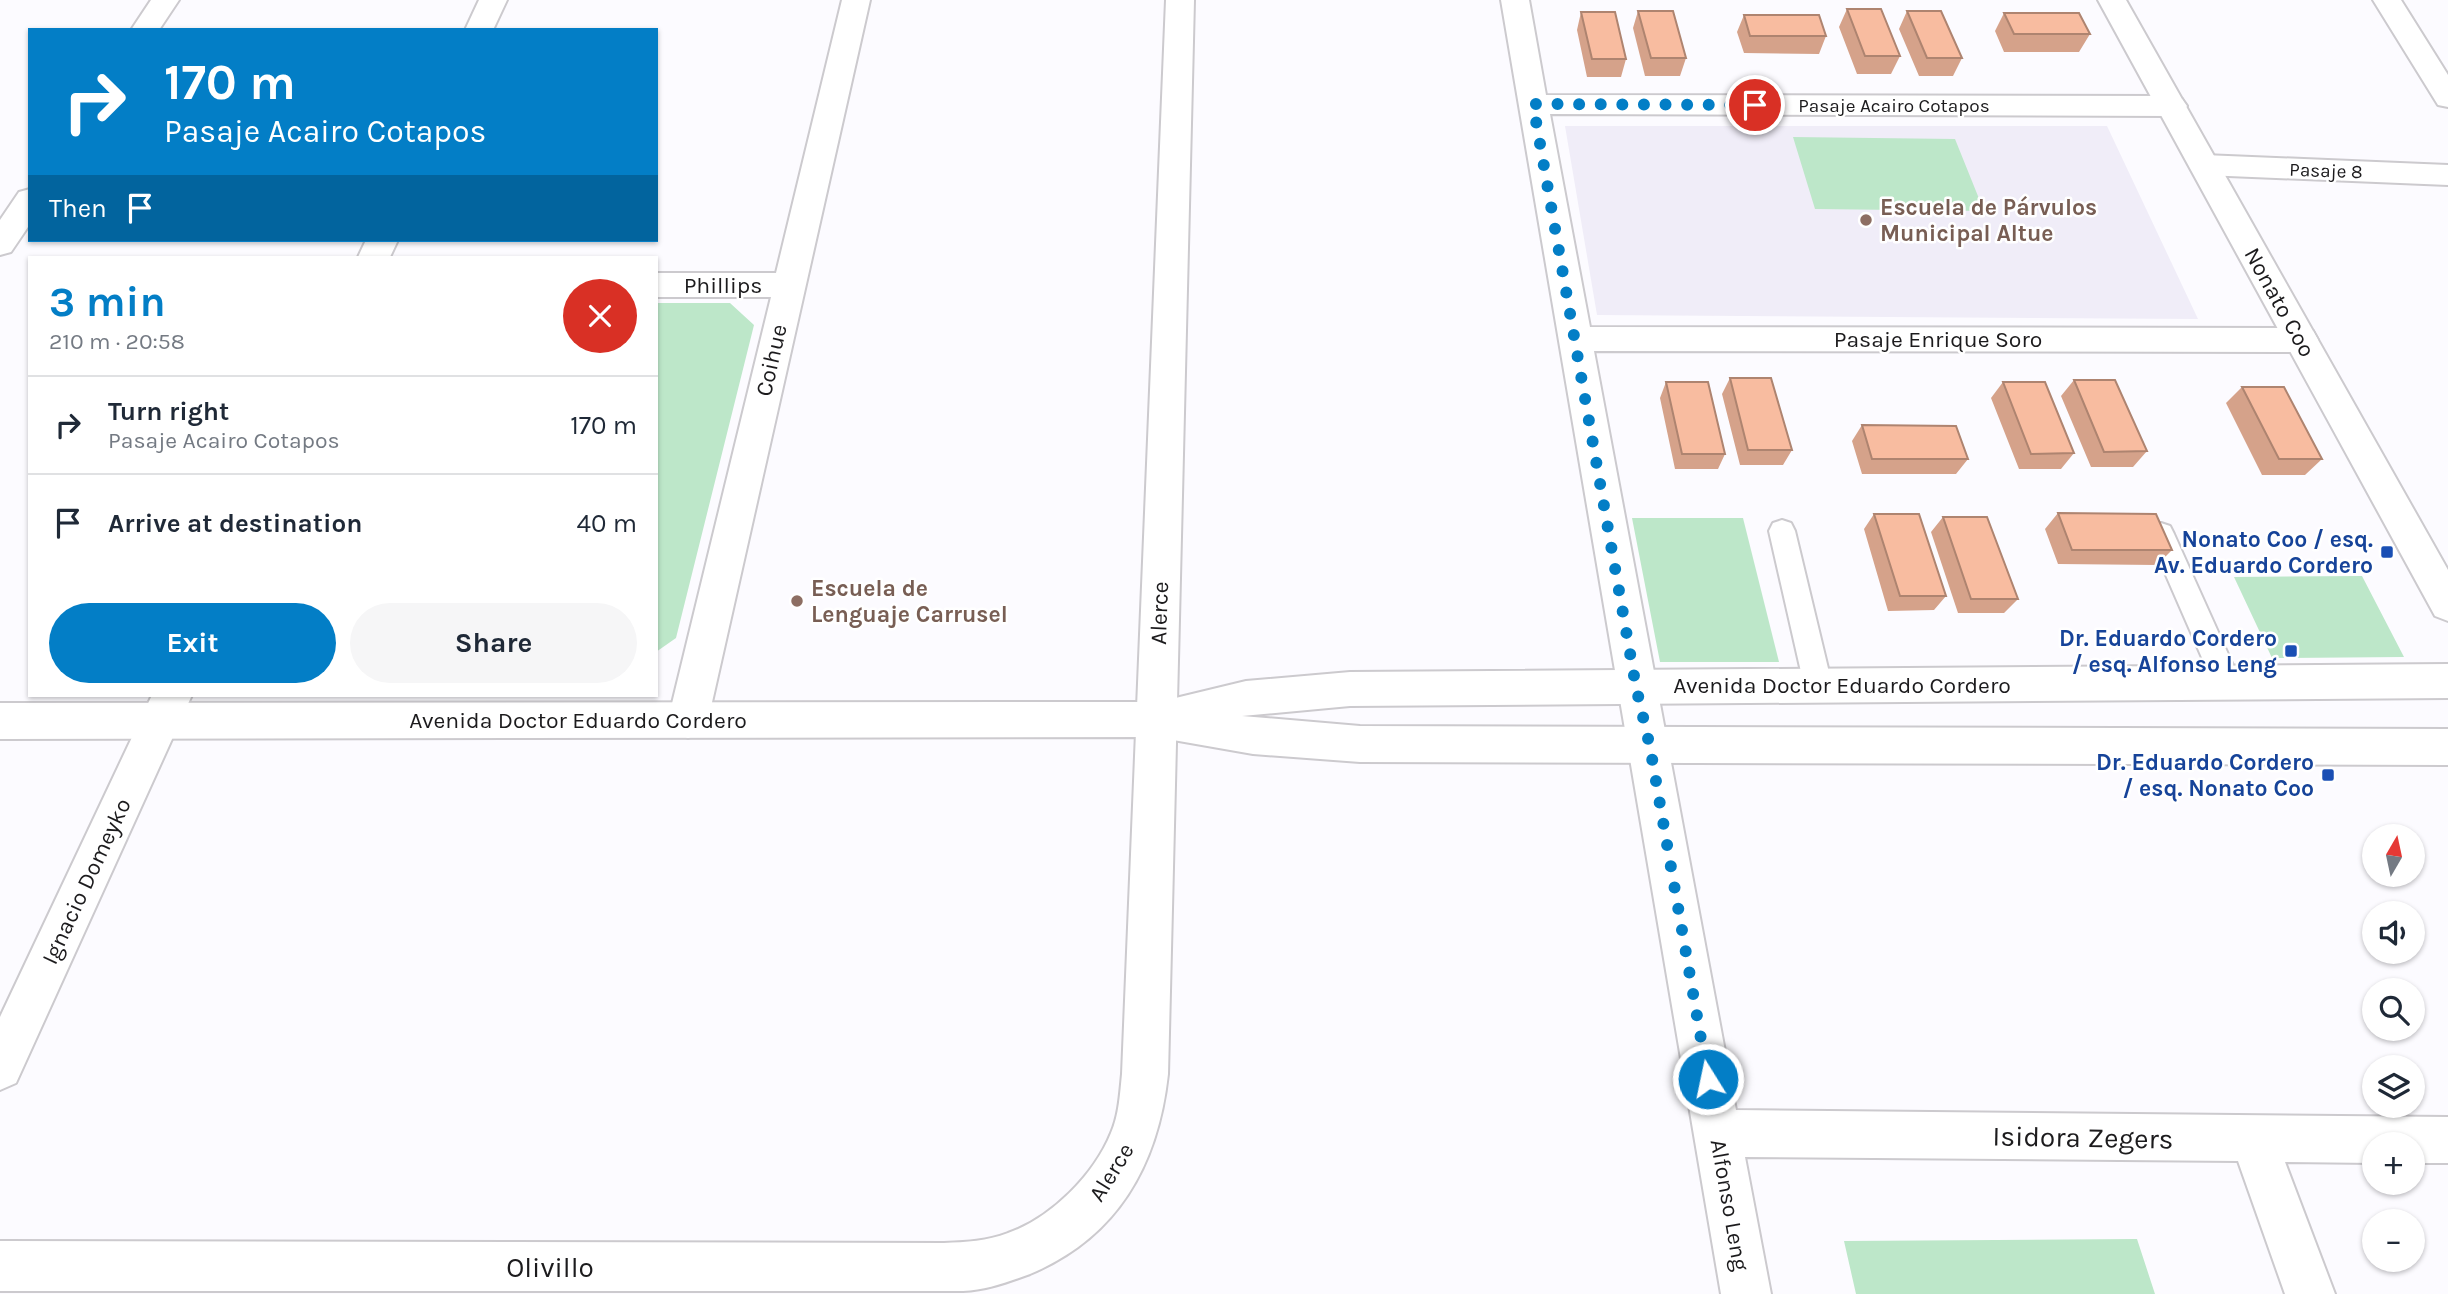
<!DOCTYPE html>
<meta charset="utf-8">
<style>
body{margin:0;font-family:Karla,sans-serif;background:#f6f6f7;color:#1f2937;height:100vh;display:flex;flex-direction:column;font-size:26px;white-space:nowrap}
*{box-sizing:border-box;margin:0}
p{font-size:23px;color:#747a83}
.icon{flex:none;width:38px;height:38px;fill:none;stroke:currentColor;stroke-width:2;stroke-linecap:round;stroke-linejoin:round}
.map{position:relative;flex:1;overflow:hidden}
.sheet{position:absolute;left:28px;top:256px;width:630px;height:441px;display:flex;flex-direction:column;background:#fff;border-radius:0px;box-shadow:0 2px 5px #0004}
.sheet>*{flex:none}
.guide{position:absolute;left:28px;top:28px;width:630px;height:214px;border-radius:0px;box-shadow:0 2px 5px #0004;background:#037ec6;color:#fff;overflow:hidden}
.needle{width:46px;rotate:9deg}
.controls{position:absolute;left:2362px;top:824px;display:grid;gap:14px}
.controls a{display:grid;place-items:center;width:63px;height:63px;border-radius:50%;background:#fff;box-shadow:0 2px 5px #0004;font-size:35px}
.pin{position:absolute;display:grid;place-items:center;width:60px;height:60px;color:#fff;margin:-30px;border:4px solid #fff;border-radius:50%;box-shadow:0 2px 7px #0007}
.me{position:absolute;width:77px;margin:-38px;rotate:350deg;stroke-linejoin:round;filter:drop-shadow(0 0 5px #0008)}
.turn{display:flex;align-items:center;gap:24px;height:147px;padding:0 21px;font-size:32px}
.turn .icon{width:91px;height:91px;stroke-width:2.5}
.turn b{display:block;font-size:49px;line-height:60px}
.then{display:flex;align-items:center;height:66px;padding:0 21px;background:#0003;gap:14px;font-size:26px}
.round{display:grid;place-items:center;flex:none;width:74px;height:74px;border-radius:37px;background:#f6f6f7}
.summary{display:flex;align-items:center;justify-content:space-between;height:119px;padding:0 21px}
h1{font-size:42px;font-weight:700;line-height:52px;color:#037ec6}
.action{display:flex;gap:14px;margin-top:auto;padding:14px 21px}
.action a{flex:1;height:80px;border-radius:42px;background:#037ec6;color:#fff;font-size:28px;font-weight:700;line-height:80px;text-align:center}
.action a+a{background:#f6f6f7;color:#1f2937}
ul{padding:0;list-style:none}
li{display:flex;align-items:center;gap:21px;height:98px;padding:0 21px;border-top:2px solid #e0e1e3}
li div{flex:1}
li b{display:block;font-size:26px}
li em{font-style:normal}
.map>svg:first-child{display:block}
.built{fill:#f0edf8}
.green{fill:#bde7c9}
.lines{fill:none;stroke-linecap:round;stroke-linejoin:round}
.service-casing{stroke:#cccace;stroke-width:4}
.minor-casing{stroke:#cccace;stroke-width:4}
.secondary-casing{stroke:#cccace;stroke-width:4}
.service{fill:#fff;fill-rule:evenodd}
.minor{fill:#fff;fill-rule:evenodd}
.secondary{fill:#fff;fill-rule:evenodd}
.wall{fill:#d5a28a}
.building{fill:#f8bca0;stroke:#ae8470;stroke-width:2}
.route{stroke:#037ec6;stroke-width:12;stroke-dasharray:0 21.6}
.education-dot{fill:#8d6e63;stroke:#fff;stroke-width:2.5}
.transit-dot{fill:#1a4fb4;stroke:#fff;stroke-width:2.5}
.labels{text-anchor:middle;stroke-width:5;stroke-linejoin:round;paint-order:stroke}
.far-street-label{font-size:19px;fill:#1c1b1d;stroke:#fff}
.education-label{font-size:23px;font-weight:bold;fill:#785e54;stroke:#fff;text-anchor:start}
.street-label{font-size:23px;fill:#1c1b1d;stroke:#fff}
.transit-label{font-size:23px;font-weight:bold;fill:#164399;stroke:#fff;text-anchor:end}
.near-street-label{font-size:28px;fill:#1c1b1d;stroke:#fff}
</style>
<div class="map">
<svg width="2448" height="1294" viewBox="0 0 2448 1294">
<rect width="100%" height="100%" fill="#fcfbff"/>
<!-- built -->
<path class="built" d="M 1565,126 L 2107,126 L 2198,319 L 1597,315 Z"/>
<!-- green -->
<path class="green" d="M 1793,137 L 1955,139 L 1984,211 L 1815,209 Z
M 656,303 L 730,303 L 754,325 L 676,638 L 656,652 Z
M 1632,518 L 1743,518 L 1779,662 L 1660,662 Z
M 2362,576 L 2404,657 L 2272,658 L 2234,577 Z
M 2137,1239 L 2155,1294 L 1856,1294 L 1844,1241 Z"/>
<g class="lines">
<defs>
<path id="service" d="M 1782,520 L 1791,523 L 1795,531 L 1832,685 L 1828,694 L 1818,697 L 1808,694 L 1804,685 L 1769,531 L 1773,523 Z
M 2161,523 L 2170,526 L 2174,534 L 2241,683 L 2237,692 L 2227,695 L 2217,692 L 2213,683 L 2148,534 L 2152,526 Z"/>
<path id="minor" d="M 151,0 L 179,0 L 159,30 L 131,30 Z
M 479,0 L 507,0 L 493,30 L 465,30 Z
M 842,0 L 870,0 L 708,720 L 702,732 L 688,738 L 674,732 L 668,720 L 771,297 L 656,297 L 656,273 L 776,273 Z
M 1166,0 L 1194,0 L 1168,1074 C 1158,1165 1118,1237 1030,1274 C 1008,1282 987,1290 963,1291 L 0,1291 L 0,1241 L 944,1243 C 966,1242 987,1241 1008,1233 C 1051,1218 1094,1175 1111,1133 C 1119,1115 1120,1093 1122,1074 Z
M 1501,0 L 1529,0 L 1546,95 L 2172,96 L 2182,99 L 2187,106 L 2182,113 L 2172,116 L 1550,114 L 1590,327 L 2301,328 L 2313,331 L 2318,340 L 2313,349 L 2301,352 L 1594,351 L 1736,1110 L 2448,1117 L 2448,1163 L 2413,1163 L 2413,1144 L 2375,1144 L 2375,1163 L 2285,1162 L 2335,1294 L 2285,1294 L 2238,1161 L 1745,1157 L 1771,1294 L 1721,1294 Z
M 2373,0 L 2401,0 L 2448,75 L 2448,107 L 2438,105 Z
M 2204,155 L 2448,165 L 2448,185 L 2204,175 L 2193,172 L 2189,165 L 2193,158 Z
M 30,189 L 30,224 L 11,252 L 0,255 L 0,220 L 19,192 Z
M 366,240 L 398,240 L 390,257 L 358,257 Z
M 152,695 L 192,695 L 16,1083 L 0,1090 L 0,1017 Z"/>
<path id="secondary" d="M 2098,0 L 2126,0 L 2448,570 L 2448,621 L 2435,616 Z
M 2448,664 L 2448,698 L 1350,706 L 1242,716 L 1360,726 L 2448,729 L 2448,765 L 1360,762 L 1253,754 L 1156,737 L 0,739 L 0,703 L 1159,702 L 1246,681 L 1350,672 Z"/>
</defs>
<!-- service casing -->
<use href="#service" class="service-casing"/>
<!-- minor casing -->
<use href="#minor" class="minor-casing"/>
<!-- secondary casing -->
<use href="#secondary" class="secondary-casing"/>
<!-- service -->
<use href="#service" class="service"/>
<!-- minor -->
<use href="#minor" class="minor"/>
<!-- secondary -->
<use href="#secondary" class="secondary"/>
</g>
<!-- wall -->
<path class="wall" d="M 1847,9 L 1900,56 L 1891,74 L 1857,74 L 1839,27 Z
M 1638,11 L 1686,58 L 1680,76 L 1645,76 L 1633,28 Z
M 1907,11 L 1962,58 L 1953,76 L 1919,76 L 1899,29 Z
M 1581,12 L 1626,59 L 1621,77 L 1587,77 L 1577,30 Z
M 2004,13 L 2090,34 L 2079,52 L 2004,52 L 1995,31 Z
M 1744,15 L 1826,36 L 1819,54 L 1744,53 L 1737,32 Z
M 1730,378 L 1792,450 L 1783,465 L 1740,465 L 1722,394 Z
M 2074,380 L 2147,451 L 2133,467 L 2091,467 L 2061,396 Z
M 1666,382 L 1725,454 L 1718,469 L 1675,469 L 1660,398 Z
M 2003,382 L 2074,453 L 2061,469 L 2019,469 L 1991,398 Z
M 2242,387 L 2322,459 L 2305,475 L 2262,475 L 2226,403 Z
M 1862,425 L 1968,459 L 1956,474 L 1862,474 L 1852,441 Z
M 2058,513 L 2172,550 L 2157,565 L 2058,564 L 2045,529 Z
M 1874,514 L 1946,596 L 1934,610 L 1888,611 L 1864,529 Z
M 1943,517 L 2018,599 L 2004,613 L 1958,613 L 1931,532 Z"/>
<!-- building -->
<path class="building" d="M 1847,9 L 1881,9 L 1900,56 L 1865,56 Z
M 1638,11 L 1673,11 L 1686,58 L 1651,58 Z
M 1907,11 L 1941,11 L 1962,58 L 1927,58 Z
M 1581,12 L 1615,12 L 1626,59 L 1592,59 Z
M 2004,13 L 2079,13 L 2090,34 L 2014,34 Z
M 1744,15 L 1819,15 L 1826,36 L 1750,36 Z
M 1730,378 L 1771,378 L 1792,450 L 1748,450 Z
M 2074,380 L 2115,380 L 2147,451 L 2104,452 Z
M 1666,382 L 1708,382 L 1725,454 L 1682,454 Z
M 2003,382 L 2045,382 L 2074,453 L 2031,454 Z
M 2242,387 L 2284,387 L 2322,459 L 2279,459 Z
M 1862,425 L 1956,426 L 1968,459 L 1872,459 Z
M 2058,513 L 2156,514 L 2172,550 L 2072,550 Z
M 1874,514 L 1919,514 L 1946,596 L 1900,596 Z
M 1943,517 L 1987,517 L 2018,599 L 1971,599 Z"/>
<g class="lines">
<!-- route -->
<path class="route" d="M 1708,1079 L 1650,747 L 1636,687 L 1533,104 L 1755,105"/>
</g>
<!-- markers -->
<g class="education-dot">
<circle cx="1866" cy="220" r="7"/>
<circle cx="797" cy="601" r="7"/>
</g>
<g class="transit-dot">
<rect x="2380" y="545" width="14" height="14" rx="3.5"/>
<rect x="2284" y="644" width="14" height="14" rx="3.5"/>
<rect x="2321" y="768" width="14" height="14" rx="3.5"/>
</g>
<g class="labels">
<!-- far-street labels -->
<g class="far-street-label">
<text x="1894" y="112">Pasaje Acairo Cotapos</text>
<text transform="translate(2326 170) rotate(2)" y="7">Pasaje 8</text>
</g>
<!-- education labels -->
<g class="education-label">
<text x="1880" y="215">Escuela de Párvulos<tspan x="1880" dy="26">Municipal Altue</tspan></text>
<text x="811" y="596">Escuela de<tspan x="811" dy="26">Lenguaje Carrusel</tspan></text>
</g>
<!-- street labels -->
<g class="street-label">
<text x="723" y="293">Phillips</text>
<text transform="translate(2280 302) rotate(61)" y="8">Nonato Coo</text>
<text x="1938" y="347">Pasaje Enrique Soro</text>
<text transform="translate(771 360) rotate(-77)" y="8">Coihue</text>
<text transform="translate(1159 613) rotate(-88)" y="8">Alerce</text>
<text x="1842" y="693">Avenida Doctor Eduardo Cordero</text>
<text x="578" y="728">Avenida Doctor Eduardo Cordero</text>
<text transform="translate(86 881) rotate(-65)" y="8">Ignacio Domeyko</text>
<text transform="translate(1111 1172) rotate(-58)" y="8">Alerce</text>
<text transform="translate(1730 1205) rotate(80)" y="8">Alfonso Leng</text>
</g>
<!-- transit labels -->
<g class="transit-label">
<text x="2373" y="547">Nonato Coo / esq.<tspan x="2373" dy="26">Av. Eduardo Cordero</tspan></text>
<text x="2277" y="646">Dr. Eduardo Cordero<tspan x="2277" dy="26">/ esq. Alfonso Leng</tspan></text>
<text x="2314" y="770">Dr. Eduardo Cordero<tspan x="2314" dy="26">/ esq. Nonato Coo</tspan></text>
</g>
<!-- near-street labels -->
<g class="near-street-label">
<text transform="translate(2083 1137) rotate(1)" y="10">Isidora Zegers</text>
<text x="550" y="1277">Olivillo</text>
</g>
</g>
</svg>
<div class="controls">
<a><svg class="needle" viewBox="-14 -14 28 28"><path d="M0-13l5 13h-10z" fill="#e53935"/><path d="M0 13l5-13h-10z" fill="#747a83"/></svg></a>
<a><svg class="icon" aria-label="sound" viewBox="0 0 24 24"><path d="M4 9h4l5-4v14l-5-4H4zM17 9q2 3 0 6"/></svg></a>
<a><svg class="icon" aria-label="search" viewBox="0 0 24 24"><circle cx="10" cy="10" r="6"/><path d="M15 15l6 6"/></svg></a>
<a><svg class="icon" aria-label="layers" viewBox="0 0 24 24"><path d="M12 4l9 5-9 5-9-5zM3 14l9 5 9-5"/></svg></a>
<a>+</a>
<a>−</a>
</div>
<div class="pin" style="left:1755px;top:105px;background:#d93025"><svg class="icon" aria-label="arrive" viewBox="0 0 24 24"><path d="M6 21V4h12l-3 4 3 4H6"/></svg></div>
<svg class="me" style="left:1708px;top:1079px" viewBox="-20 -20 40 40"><circle r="17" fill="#037ec6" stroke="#fff" stroke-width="3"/><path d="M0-11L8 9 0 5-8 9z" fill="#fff"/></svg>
<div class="guide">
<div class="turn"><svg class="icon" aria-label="right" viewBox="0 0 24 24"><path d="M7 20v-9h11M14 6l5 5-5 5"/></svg><div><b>170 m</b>Pasaje Acairo Cotapos</div></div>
<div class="then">Then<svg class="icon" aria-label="arrive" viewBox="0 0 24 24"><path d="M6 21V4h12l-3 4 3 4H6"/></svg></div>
</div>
<section class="sheet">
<div class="summary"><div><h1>3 min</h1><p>210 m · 20:58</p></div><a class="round" style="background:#d93025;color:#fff"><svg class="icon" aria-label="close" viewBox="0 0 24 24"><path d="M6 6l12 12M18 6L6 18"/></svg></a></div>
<ul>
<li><svg class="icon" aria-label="right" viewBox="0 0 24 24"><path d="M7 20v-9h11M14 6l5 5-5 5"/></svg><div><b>Turn right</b><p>Pasaje Acairo Cotapos</p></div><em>170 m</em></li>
<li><svg class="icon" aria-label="arrive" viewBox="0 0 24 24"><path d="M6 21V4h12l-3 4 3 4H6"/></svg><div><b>Arrive at destination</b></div><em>40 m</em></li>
</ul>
<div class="action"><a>Exit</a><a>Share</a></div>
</section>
</div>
